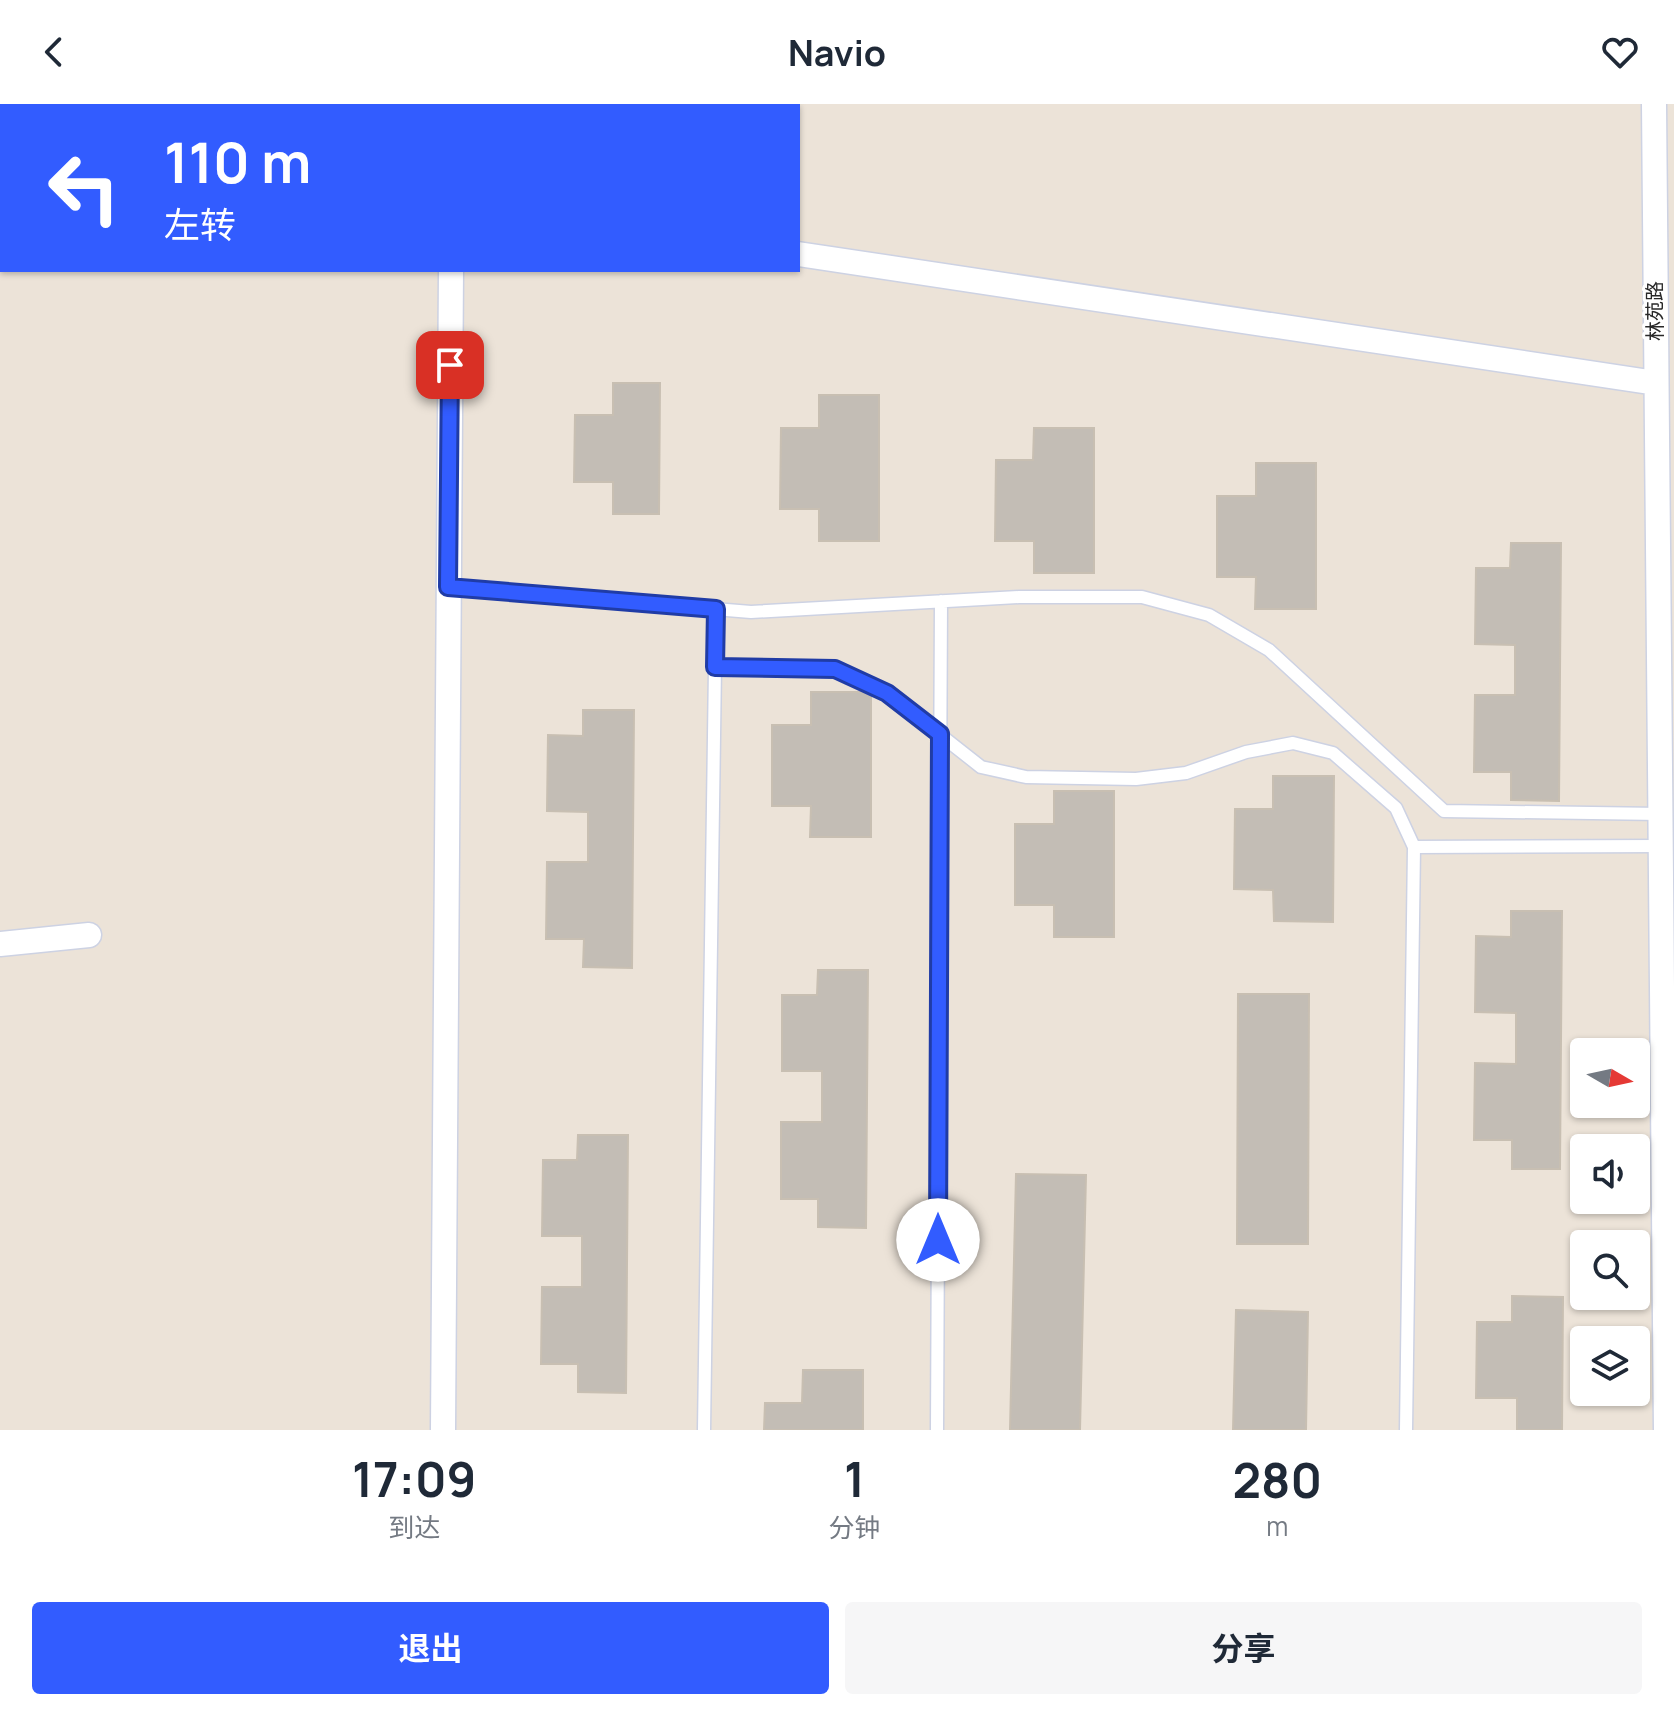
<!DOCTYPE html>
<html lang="zh">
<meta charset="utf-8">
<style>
body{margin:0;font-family:Manrope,"Noto Sans SC",sans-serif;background:#f6f6f7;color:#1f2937;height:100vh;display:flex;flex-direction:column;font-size:30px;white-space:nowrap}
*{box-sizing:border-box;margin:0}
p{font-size:26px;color:#747a83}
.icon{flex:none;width:44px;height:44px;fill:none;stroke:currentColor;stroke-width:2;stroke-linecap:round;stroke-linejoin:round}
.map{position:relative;height:1326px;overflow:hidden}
.details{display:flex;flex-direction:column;background:#fff;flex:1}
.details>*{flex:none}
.hud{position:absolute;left:0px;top:0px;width:800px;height:168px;box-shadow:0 2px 6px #0004;background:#325cff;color:#fff;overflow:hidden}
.needle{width:52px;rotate:99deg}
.fabs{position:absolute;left:1570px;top:934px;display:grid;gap:16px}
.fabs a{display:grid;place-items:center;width:80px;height:80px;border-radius:8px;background:#fff;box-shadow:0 2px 6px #0004;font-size:40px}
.pin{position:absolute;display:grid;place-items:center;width:68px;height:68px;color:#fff;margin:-34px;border-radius:16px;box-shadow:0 4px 12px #0006}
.me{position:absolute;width:88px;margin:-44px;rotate:0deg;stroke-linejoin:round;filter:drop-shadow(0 0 6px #0008)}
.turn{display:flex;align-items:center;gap:28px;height:168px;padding:0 32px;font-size:36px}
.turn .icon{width:104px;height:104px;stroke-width:2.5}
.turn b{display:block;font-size:56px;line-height:68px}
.eta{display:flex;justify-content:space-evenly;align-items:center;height:136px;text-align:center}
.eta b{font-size:48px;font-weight:700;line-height:56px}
.cta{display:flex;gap:16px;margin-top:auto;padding:16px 32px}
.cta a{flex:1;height:92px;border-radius:8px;background:#325cff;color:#fff;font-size:32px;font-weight:700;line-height:92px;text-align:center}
.cta a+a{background:#f6f6f7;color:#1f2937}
header{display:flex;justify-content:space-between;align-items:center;height:104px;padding:0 32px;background:#fff;font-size:36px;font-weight:700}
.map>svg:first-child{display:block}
.building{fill:#c3bdb5;stroke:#c8bfb2;stroke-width:2}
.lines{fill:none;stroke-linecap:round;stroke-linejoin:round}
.service-casing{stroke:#cdd2e3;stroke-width:15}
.minor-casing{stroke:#cdd2e3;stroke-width:27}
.service{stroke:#fff;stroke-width:12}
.minor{stroke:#fff;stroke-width:24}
.route-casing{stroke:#203ca6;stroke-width:20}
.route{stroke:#325cff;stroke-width:14}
.labels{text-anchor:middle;stroke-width:6;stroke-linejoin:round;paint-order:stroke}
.street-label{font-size:20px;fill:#282828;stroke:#fff}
</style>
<header><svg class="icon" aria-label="back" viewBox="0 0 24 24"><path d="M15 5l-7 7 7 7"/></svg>Navio<svg class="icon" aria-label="heart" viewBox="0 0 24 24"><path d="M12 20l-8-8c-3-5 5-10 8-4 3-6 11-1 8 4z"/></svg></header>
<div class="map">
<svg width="1674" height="1326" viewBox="0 0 1674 1326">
<rect width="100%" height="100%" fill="#ece3d8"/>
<!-- building -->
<path class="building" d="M 613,279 L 660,279 L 659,410 L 613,410 L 613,378 L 574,378 L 575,311 L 613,311 Z
M 819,291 L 879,291 L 879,437 L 819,437 L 819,405 L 780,405 L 781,324 L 819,324 Z
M 1034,324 L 1094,324 L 1094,469 L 1034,469 L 1034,437 L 995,437 L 996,356 L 1033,356 Z
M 1256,359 L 1316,359 L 1316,505 L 1255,505 L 1256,473 L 1217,473 L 1217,392 L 1256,392 Z
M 1511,439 L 1561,439 L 1559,697 L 1511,696 L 1511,668 L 1474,668 L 1475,591 L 1515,591 L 1515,541 L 1475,540 L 1476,464 L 1510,464 Z
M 811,588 L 871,588 L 871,733 L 810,733 L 811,702 L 772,702 L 772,621 L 811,621 Z
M 583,606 L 634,606 L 632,864 L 583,863 L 584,835 L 546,835 L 547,758 L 588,758 L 588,708 L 547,707 L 548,631 L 583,632 Z
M 1273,672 L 1334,672 L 1333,818 L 1274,817 L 1273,786 L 1234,785 L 1235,705 L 1273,705 Z
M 1054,687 L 1114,687 L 1114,833 L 1054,833 L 1054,801 L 1015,801 L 1015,720 L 1054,720 Z
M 1511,807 L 1562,807 L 1560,1065 L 1512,1065 L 1512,1036 L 1474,1036 L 1475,959 L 1516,960 L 1516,909 L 1475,908 L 1476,832 L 1511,833 Z
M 818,866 L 868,866 L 866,1124 L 818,1123 L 818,1095 L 781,1095 L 781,1018 L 822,1018 L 822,967 L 782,967 L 782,891 L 817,891 Z
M 1238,890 L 1309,890 L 1308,1140 L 1237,1140 Z
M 578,1031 L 628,1031 L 626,1289 L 578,1288 L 578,1260 L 541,1260 L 542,1183 L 582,1183 L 582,1132 L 542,1132 L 543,1056 L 577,1056 Z
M 1016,1070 L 1086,1071 L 1080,1326 L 1010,1326 Z
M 1512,1192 L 1563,1193 L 1562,1326 L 1517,1326 L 1517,1294 L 1476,1294 L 1477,1218 L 1512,1218 Z
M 1236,1206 L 1308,1208 L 1306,1326 L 1233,1326 Z
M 803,1266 L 863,1266 L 863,1326 L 764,1326 L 765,1299 L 802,1299 Z"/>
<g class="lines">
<defs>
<path id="service" d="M 448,483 L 751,508 L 1019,493 L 1142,493 L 1209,511 L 1269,546 L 1444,707 L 1660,710
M 716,505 L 715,563 L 835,565 L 887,589 L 981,663 L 1026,673 L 1136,675 L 1186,669 L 1246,648 L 1293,639 L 1333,649 L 1396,704 L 1414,743
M 704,1326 L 715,563
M 937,1326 L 941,497
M 1406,1326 L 1414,743 L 1660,742"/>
<path id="minor" d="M 1654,0 L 1666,1326
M 453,2 L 453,0
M 0,32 L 2,32
M 798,150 L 1656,279
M 0,840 L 89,831
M 443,1326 L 451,166"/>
</defs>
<!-- service casing -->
<use href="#service" class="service-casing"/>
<!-- minor casing -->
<use href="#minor" class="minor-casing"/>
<!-- service -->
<use href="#service" class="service"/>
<!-- minor -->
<use href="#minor" class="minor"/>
</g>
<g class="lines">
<defs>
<path id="route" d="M 450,261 L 448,483 L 716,505 L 715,563 L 835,565 L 887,589 L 940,630 L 938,1136"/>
</defs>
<!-- route casing -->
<use href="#route" class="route-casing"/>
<!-- route -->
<use href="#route" class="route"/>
</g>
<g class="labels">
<!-- street labels -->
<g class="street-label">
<text transform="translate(1655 207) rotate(-90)" y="7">林苑路</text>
</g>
</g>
</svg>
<div class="fabs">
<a><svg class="needle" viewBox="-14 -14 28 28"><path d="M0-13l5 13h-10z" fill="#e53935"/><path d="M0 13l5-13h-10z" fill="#747a83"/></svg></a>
<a><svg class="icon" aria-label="sound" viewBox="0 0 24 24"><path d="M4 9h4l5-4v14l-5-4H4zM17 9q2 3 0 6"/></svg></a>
<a><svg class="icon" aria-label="search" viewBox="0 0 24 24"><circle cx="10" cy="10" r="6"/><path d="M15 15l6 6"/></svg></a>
<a><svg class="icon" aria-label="layers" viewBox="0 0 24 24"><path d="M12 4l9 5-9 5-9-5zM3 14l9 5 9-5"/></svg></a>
</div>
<div class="pin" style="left:450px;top:261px;background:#d93025"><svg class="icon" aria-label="arrive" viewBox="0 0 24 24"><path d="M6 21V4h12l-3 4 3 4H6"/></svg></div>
<svg class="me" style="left:938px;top:1136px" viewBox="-20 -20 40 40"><circle r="19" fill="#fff"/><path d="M0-13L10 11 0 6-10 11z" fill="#325cff"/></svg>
<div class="hud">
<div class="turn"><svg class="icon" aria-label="left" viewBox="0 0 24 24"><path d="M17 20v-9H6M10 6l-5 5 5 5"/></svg><div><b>110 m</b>左转</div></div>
</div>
</div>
<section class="details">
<div class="eta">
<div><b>17:09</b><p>到达</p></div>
<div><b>1</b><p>分钟</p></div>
<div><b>280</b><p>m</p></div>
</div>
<div class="cta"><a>退出</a><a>分享</a></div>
</section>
